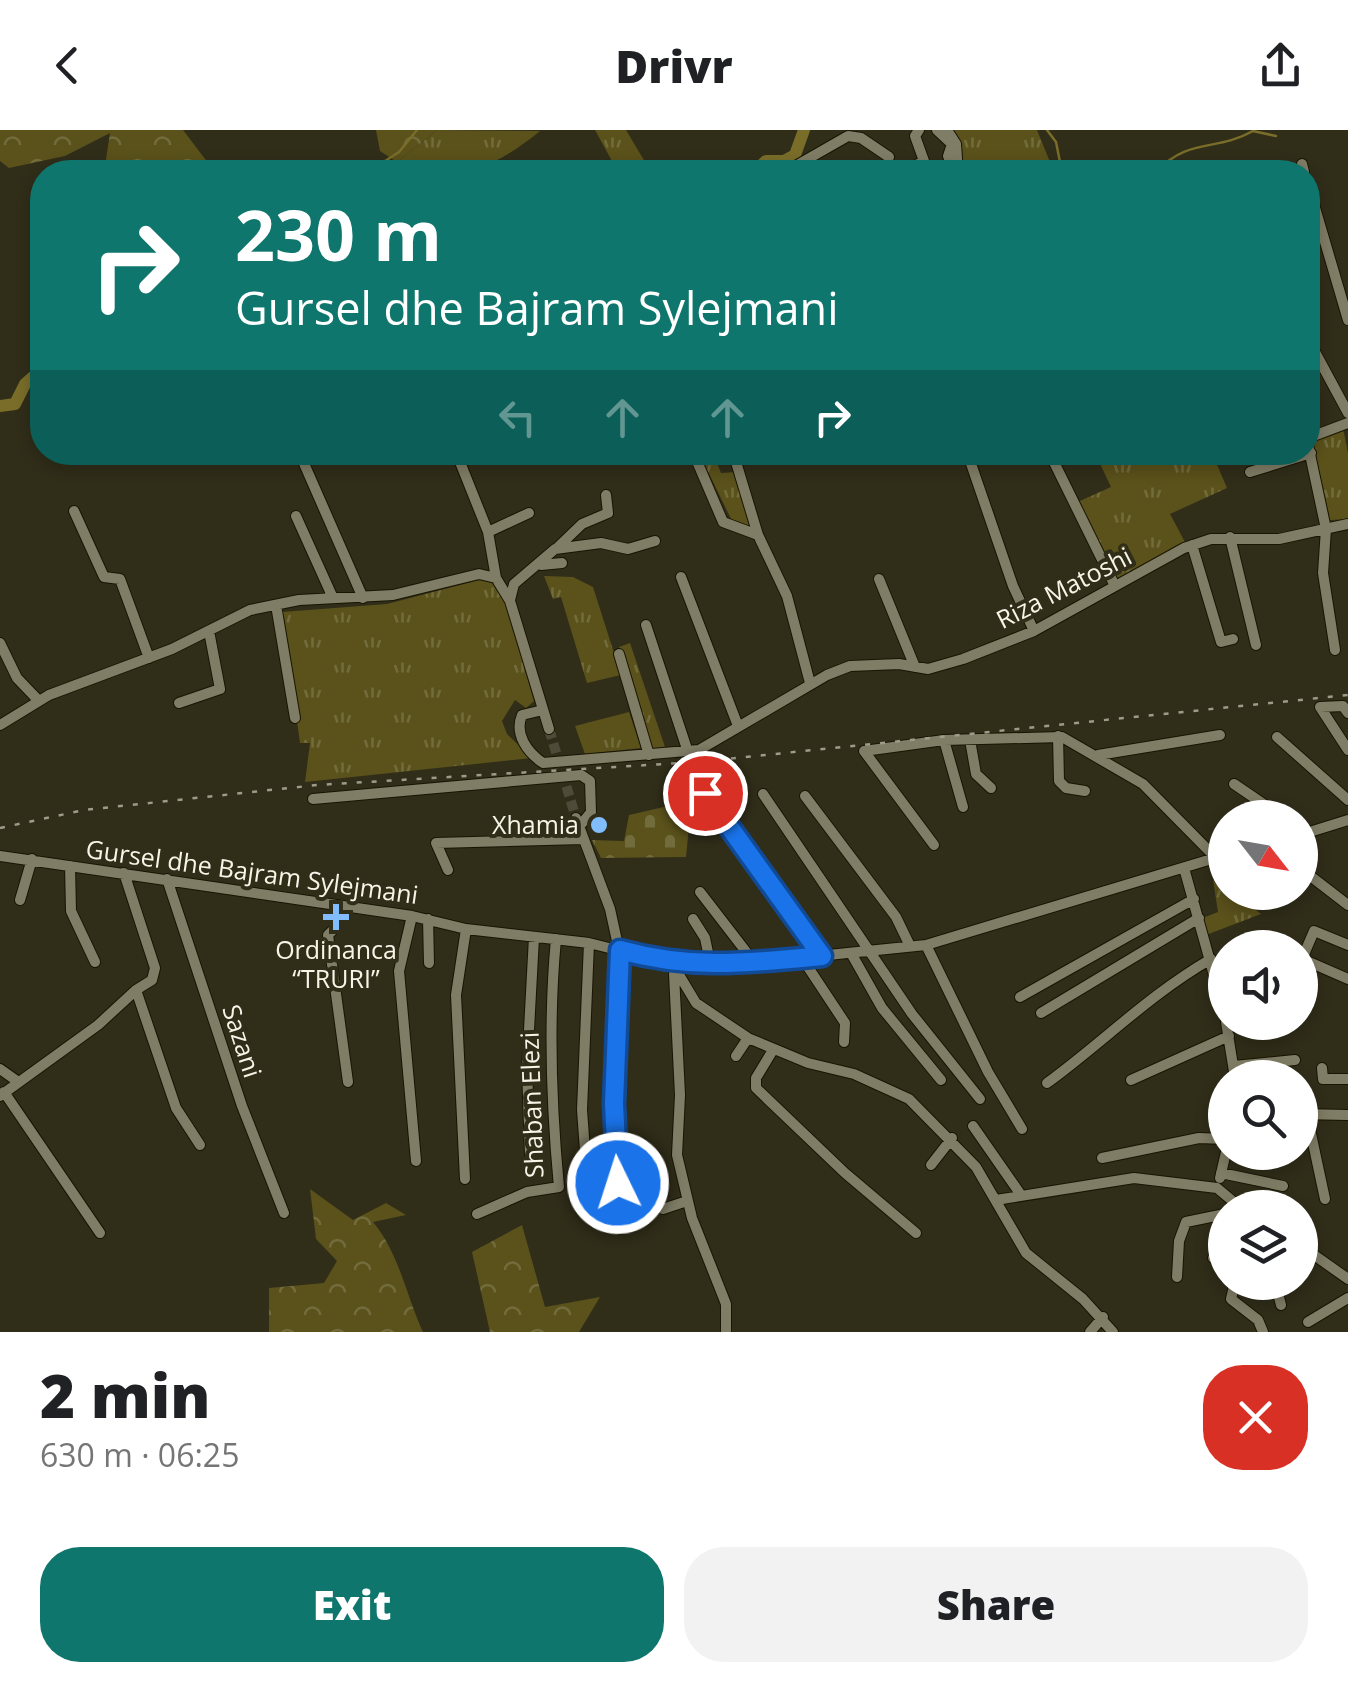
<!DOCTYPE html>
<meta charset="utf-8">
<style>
body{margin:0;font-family:"Open Sans",sans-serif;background:#f2f2f2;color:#202124;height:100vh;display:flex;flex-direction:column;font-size:38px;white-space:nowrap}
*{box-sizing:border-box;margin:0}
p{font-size:32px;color:#757577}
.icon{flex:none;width:55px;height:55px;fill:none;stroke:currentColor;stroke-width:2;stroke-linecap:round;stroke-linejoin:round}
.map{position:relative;height:1202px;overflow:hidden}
.details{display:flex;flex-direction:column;background:#fff;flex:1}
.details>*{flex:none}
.top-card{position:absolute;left:30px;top:30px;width:1290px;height:305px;border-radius:40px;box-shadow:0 5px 15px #0003;background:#0f766e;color:#fff;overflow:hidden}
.needle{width:65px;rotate:121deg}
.buttons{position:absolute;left:1208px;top:670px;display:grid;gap:20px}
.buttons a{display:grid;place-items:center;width:110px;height:110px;border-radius:50%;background:#fff;box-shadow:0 5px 15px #0003;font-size:50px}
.pin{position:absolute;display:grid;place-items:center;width:85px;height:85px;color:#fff;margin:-42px;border:5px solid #fff;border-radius:50%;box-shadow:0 2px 10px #0007}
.me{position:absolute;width:110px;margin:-55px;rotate:356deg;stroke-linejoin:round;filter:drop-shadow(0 0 8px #0008)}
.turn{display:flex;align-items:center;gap:35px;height:210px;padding:0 40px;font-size:45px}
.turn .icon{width:130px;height:130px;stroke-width:2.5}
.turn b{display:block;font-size:70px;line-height:85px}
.lanes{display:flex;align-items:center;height:95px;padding:0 40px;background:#0003;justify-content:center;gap:50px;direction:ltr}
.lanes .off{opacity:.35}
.round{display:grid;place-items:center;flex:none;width:105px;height:105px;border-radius:40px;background:#f2f2f2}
.summary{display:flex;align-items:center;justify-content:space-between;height:170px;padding:0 40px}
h1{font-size:60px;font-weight:800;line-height:75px}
.cta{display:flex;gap:20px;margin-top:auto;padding:20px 40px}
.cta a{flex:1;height:115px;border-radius:40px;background:#0f766e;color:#fff;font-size:40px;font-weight:800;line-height:115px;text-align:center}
.cta a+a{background:#f2f2f2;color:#202124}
header{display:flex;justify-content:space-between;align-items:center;height:130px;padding:0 40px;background:#fff;font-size:45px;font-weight:800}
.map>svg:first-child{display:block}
.grass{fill:url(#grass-tufts)}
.forest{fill:url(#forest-crowns)}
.cemetery{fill:url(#cemetery-stones)}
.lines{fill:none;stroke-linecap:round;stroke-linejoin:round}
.stream{stroke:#796d29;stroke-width:2.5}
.river{stroke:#796d29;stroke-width:12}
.minor-tunnel{stroke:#4e4b38;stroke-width:10;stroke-dasharray:10 5;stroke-linecap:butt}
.minor-casing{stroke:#181503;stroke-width:12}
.minor{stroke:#807d66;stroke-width:10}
.rail{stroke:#9d9b8a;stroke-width:2.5;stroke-dasharray:5 10;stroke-linecap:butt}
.route-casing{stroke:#114b97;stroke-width:25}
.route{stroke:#1a73e8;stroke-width:18}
.poi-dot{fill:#80bdfa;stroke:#302d19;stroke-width:4}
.labels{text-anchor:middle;stroke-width:8;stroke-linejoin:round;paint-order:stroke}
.street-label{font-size:25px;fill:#f7f5e8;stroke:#302d19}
.poi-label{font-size:25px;fill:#f7f5e8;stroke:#302d19;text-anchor:end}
</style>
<header><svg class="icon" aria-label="back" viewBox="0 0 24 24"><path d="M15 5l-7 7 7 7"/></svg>Drivr<svg class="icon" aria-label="share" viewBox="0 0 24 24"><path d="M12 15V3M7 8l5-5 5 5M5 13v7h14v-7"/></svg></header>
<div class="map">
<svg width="1348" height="1202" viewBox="0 0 1348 1202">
<defs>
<pattern id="grass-tufts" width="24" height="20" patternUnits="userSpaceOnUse" patternTransform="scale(2.5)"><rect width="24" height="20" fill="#5a511b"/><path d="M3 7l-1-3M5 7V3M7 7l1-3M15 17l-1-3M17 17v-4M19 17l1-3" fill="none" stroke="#726b3c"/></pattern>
<pattern id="forest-crowns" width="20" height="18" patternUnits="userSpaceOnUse" patternTransform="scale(2.5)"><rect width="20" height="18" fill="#5a511b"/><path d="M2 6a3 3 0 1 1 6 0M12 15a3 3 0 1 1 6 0" fill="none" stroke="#726b3c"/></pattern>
<pattern id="cemetery-stones" width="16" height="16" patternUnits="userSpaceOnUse" patternTransform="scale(2.5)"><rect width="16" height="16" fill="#5a511b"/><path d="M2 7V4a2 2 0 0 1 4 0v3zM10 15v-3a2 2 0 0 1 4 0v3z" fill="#726b3c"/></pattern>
</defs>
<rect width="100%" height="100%" fill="#302d19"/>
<!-- grass -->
<path class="grass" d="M 437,0 L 540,1 C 499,35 448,61 397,32 Z
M 595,0 L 626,0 L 651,42 L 618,42 Z
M 951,0 L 1037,0 L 1054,42 L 961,42 Z
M 1343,298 L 1348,323 L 1348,389 L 1330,390 L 1312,309 Z
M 699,323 L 713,323 L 721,343 L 736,342 L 755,397 L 734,395 Z
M 1095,323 L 1212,323 L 1227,358 L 1170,384 L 1186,414 L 1113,455 L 1071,375 L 1111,357 Z
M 544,446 L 573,447 L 593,457 L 621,545 L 587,553 L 561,467 L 553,469 Z
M 491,447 L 503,464 L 534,571 L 526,578 L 515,570 L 502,591 L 507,604 L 532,628 L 305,652 L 310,613 L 300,613 L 282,482 L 387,474 Z
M 630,513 L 665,617 L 650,620 L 619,517 Z
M 629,582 L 641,618 L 585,624 L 575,596 Z
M 1213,750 L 1225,762 L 1234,763 L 1261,784 L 1206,805 L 1200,789 L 1218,782 Z"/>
<!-- forest -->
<path class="forest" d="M 0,0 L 183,0 L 215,42 L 111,42 L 106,29 L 110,3 L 65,26 L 9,38 L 0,31 Z
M 376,0 L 437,0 L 397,32 L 380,21 Z
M 310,1059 L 353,1090 L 386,1073 L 406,1085 L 373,1092 C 399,1123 406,1165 423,1202 L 269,1202 L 269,1158 L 324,1153 L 337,1131 L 316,1109 Z
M 522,1095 L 545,1177 L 600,1167 L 579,1202 L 490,1202 L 472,1122 Z"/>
<!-- cemetery -->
<path class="cemetery" d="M 693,655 L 686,727 L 601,728 L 592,710 L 624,711 L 629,685 L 677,674 L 680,661 Z"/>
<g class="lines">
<!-- stream -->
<path class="stream" d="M 1047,0 L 1056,12 L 1062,42
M 368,42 L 399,22 L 417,0
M 1156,42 C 1189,7 1216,22 1253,1 L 1276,6"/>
<!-- river -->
<path class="river" d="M 754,42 L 766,31 L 784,31 L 795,25 L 804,0
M 0,276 L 15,274 L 25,254 L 42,239"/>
<!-- minor-tunnel -->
<path class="minor-tunnel" d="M 549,599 L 576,688"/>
<defs>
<path id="minor" d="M 937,0 L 952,14 L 948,26 L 952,36 L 946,42
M 947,0 L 956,14 L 958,42
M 1302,34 L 1304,42
M 785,42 L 848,6 L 861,8 L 889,27
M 913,42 L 913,37 L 924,31 L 915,6 L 919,0
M 1308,54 L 1348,190
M 1308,209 L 1348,283
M 1308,308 L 1348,293
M 1308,315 L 1326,399 L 1323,443 L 1335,520
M 299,322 L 363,468
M 456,322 L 488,402 L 496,448 L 510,471 L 549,599
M 693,322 L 723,392 L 758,405
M 733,322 L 758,405 L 787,466 L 810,553
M 967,322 L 1013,456 L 1034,501
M 1049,322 L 1115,456
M 1250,342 L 1311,323
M 74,381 L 104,447 L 120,449 L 149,528
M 296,386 L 333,468
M 488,402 L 529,383
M 1230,407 L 1256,515
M 1192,415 L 1221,512 L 1233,509
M 556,419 L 582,394 L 608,383 L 606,365
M 541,435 L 562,433
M 681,447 L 738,596
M 879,449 L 915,537
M 510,470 L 514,454 L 555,419 L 601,413 L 628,419 L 655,411
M 276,475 L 295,588
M 646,495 L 688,622
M 0,513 L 17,548 L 39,571
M 619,524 L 649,625
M 179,573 L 220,559 L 209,501
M 543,580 L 522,585 C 514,604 527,622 543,633 L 699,620 L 827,545 L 850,536 L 899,534 L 928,539 L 963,529 L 1034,501 L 1184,418 L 1211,409 L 1279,409 L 1348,394
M 1348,583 L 1343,576 L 1320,577 L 1348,620
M 0,595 L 49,565 L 172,519 L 250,480 L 299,470 L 393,465 L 479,444 L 496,448
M 1058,606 L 1059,651 L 1066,658 L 1085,661
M 1277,607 L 1348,670
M 944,610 L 963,677
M 970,610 L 976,644 L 991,658
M 1098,625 L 1220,605
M 1234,654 L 1284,688
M 705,663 L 822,826
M 763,664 L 912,884 L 980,969
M 805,666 L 896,787 L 910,816
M 313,669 L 581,645 L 590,651 L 591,682 L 579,697
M 576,688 L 610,779 L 619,820 L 613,974 L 619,1067
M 1300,705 L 1348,690
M 934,715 L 864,621 L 944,610 L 1062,607 L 1143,654 L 1216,728
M 0,726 L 412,786 L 466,799 L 589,813 L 665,832 L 711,837 L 926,815 L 1225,725
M 70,736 L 71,781 L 95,832
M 1184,738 L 1225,885
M 1300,738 L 1348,775
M 448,740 L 436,713 L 583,709
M 124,743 L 155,838 L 152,850 L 136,860 L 176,978 L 200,1015
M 167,749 L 242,976 L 284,1083
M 700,762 L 754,832
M 20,770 L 32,729
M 337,775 L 336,797 L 328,805 L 348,952
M 412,786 L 399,841 L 416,1031
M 428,789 L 429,833
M 693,789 L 705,808 L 711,837
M 926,815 L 988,942 L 1022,999
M 1257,818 L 1271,812 L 1278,818
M 851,823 L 882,878 L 941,950
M 802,828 L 845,893 L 844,912
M 1300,828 L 1348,849
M 1302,829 L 1314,801 L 1348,815
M 672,833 L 696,873 L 748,908 L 808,933 L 854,944 L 909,969 L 976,1037 L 1026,1123 L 1083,1169 L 1113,1202
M 674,844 L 680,965 L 677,1025 L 692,1088 L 726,1174 L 726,1202
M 1020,867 L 1194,769
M 1041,883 L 1199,788
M 1226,892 L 1235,948
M 773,920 L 756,948 L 756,958 L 845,1043 L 916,1103
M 736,926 L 748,908
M 1234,936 L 1295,930
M 1322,938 L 1323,949 L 1348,949
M 0,939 L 17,951
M 1131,950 L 1229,906
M 1047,953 C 1102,913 1150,864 1211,829
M 4,962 L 100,1103
M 0,966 L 98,895 L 136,860
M 1300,984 L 1348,985
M 1302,984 L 1310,999 L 1325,1069
M 973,996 L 1021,1065
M 530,1025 L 527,937 L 534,807
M 1102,1028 L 1199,1008 L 1225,1009
M 931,1035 L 952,1008
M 1221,1043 L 1283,1056
M 1220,1048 L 1226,1022
M 465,1049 L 456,865 L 466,799
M 1217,1058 L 1241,1078
M 588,1061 L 582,980 L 589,813
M 996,1070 L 1134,1048 L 1217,1058
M 663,1079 L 687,1071
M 477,1084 L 527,1062 L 559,1057 C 551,973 548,893 556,809
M 1300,1115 L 1348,1149
M 1213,1128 L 1225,1132
M 1177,1147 L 1179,1111 L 1186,1092 L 1225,1084
M 1235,1152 L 1231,1169 L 1258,1190 L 1263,1202
M 1275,1152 L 1281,1175
M 1308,1192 L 1348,1168
M 1090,1202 L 1103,1187"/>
</defs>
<!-- minor casing -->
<use href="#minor" class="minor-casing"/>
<!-- minor -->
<use href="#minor" class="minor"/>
<!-- rail -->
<path class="rail" d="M 0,698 L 84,680 L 317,655 L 697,632 L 1348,565"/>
</g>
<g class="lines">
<defs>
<path id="route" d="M 618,1053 L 614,974 L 620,820 C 692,840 748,833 822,826 L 705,663"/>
</defs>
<!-- route casing -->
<use href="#route" class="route-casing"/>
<!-- route -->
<use href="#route" class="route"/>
</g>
<!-- markers -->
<g class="poi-dot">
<circle cx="599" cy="695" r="10"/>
<path d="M331 772h10v10h10v10h-10v10h-10v-10h-10v-10h10z"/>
</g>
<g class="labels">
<!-- street labels -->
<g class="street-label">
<text transform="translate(1064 458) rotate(-27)" y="9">Riza Matoshi</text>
<text transform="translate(252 742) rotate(8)" y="9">Gursel dhe Bajram Sylejmani</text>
<text transform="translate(242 911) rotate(72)" y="9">Sazani</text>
<text transform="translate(532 975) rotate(-92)" y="9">Shaban Elezi</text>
</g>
<!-- poi labels -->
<g class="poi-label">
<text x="579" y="704">Xhamia</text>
<text x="336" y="829" text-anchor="middle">Ordinanca<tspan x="336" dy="29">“TRURI”</tspan></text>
</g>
</g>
</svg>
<div class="buttons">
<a><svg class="needle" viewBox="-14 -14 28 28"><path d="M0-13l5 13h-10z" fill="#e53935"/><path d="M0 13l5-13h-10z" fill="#757577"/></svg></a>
<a><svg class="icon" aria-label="sound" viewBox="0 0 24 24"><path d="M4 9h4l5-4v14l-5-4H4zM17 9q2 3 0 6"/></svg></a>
<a><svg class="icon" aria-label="search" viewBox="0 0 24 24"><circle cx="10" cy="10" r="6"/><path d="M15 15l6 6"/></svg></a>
<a><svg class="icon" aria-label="layers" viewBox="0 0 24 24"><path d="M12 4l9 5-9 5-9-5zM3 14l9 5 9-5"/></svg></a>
</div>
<div class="pin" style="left:705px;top:663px;background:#d93025"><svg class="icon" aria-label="arrive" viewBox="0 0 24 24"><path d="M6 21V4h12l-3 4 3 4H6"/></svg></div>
<svg class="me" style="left:618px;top:1053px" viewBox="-20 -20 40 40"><circle r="17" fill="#1a73e8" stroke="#fff" stroke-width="3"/><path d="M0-11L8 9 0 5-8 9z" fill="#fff"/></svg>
<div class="top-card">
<div class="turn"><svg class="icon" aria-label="right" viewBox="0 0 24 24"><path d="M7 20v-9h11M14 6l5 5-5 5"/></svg><div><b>230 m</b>Gursel dhe Bajram Sylejmani</div></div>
<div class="lanes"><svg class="icon off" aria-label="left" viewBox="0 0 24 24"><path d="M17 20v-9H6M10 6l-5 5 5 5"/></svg><svg class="icon off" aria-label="ahead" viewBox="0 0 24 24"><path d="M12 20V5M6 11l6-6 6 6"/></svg><svg class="icon off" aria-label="ahead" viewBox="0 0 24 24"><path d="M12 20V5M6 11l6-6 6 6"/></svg><svg class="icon" aria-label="right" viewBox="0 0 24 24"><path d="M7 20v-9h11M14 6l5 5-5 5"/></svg></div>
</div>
</div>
<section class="details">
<div class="summary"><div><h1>2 min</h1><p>630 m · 06:25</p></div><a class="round" style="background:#d93025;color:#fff"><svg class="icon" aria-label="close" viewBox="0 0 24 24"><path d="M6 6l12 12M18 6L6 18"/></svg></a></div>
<div class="cta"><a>Exit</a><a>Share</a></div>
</section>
